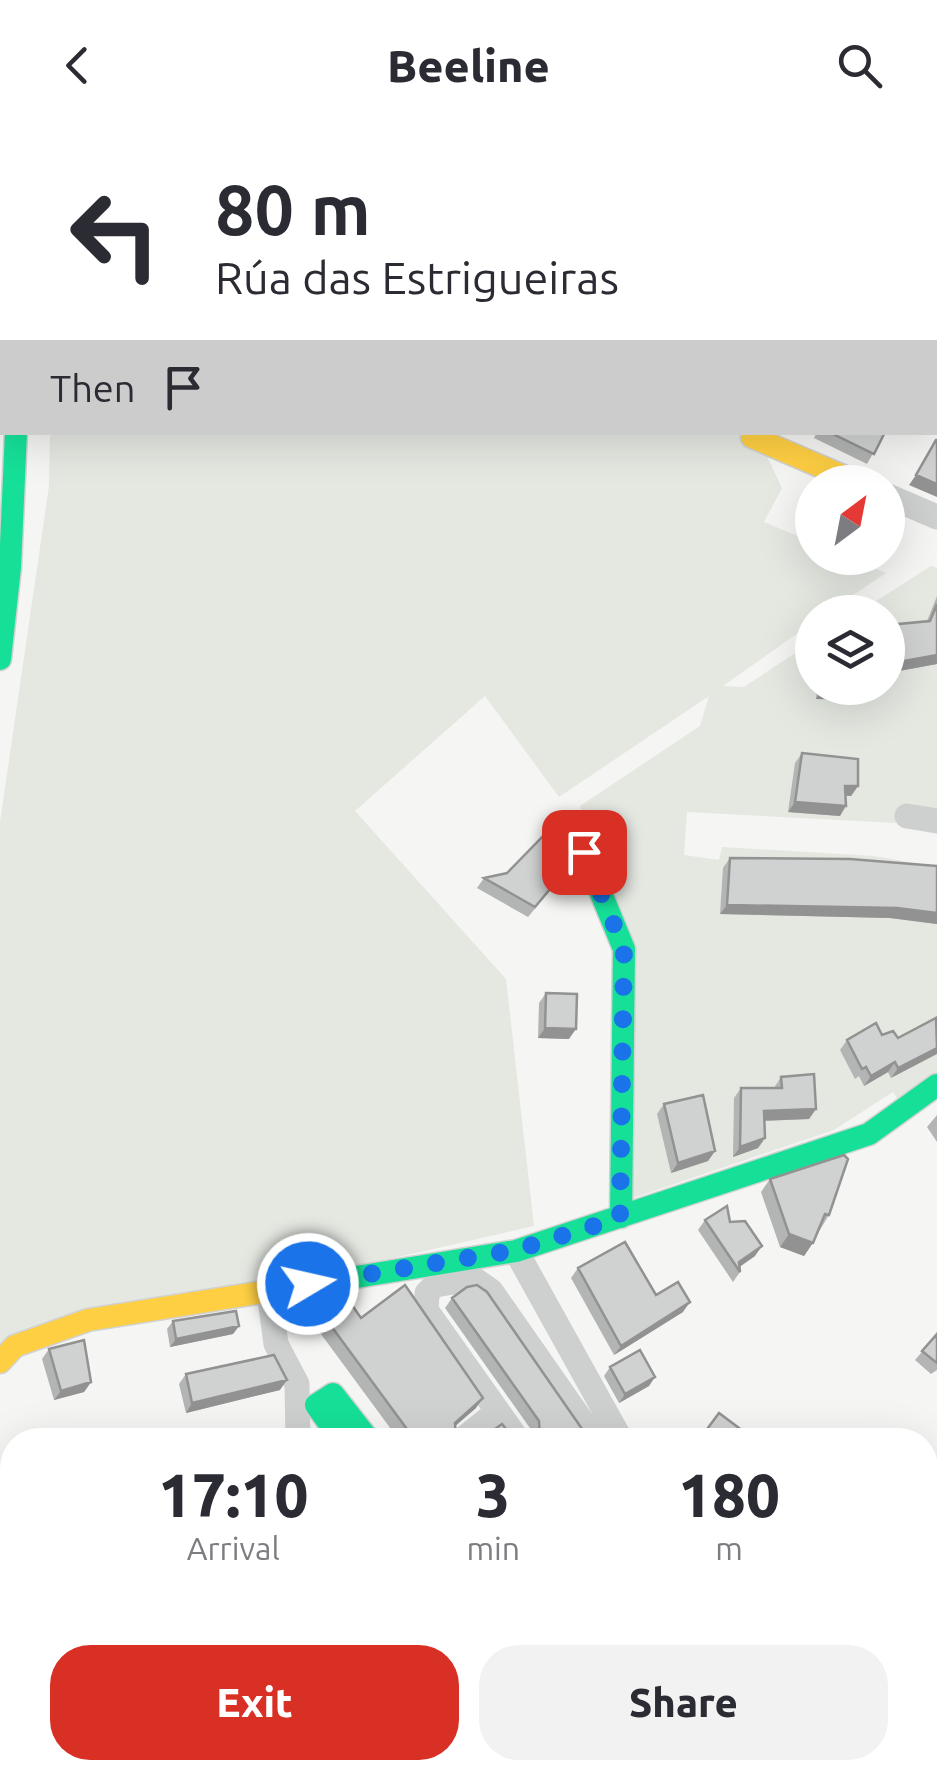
<!DOCTYPE html>
<meta charset="utf-8">
<style>
body{margin:0;font-family:Ubuntu,sans-serif;background:#f2f2f3;color:#2b2b33;height:100vh;display:flex;flex-direction:column;font-size:38px;white-space:nowrap}
*{box-sizing:border-box;margin:0}
p{font-size:32px;color:#7c7c81}
.icon{flex:none;width:55px;height:55px;fill:none;stroke:currentColor;stroke-width:2;stroke-linecap:round;stroke-linejoin:round}
.map{position:relative;flex:1;overflow:hidden}
.details{position:absolute;left:0px;top:1298px;width:938px;height:352px;display:flex;flex-direction:column;background:#fff;border-radius:40px 40px 0 0;box-shadow:0 10px 40px #0002}
.details>*{flex:none}
.banner{position:absolute;left:0px;top:0px;width:938px;height:305px;box-shadow:0 10px 40px #0002;background:#fff;color:#2b2b33;overflow:hidden}
.needle{width:65px;rotate:32deg}
.buttons{position:absolute;left:795px;top:335px;display:grid;gap:20px}
.buttons a{display:grid;place-items:center;width:110px;height:110px;border-radius:50%;background:#fff;box-shadow:0 10px 40px #0002;font-size:50px}
.pin{position:absolute;display:grid;place-items:center;width:85px;height:85px;color:#fff;margin:-42px;border-radius:20px;box-shadow:0 5px 15px #0006}
.me{position:absolute;width:110px;margin:-55px;rotate:81deg;stroke-linejoin:round;filter:drop-shadow(0 0 8px #0008)}
.turn{display:flex;align-items:center;gap:35px;height:210px;padding:0 50px;font-size:45px}
.turn .icon{width:130px;height:130px;stroke-width:2.5}
.turn b{display:block;font-size:70px;line-height:85px}
.then{display:flex;align-items:center;height:95px;padding:0 50px;background:#0003;gap:20px;font-size:38px}
.eta{display:flex;justify-content:space-evenly;align-items:center;height:170px;text-align:center}
.eta b{font-size:60px;font-weight:800;line-height:70px}
.button{display:flex;gap:20px;margin-top:auto;padding:20px 50px}
.button a{flex:1;height:115px;border-radius:40px;background:#d93025;color:#fff;font-size:40px;font-weight:800;line-height:115px;text-align:center}
.button a+a{background:#f2f2f3;color:#2b2b33}
header{display:flex;justify-content:space-between;align-items:center;height:130px;padding:0 50px;background:#fff;font-size:45px;font-weight:800}
.map>svg:first-child{display:block}
.green{fill:#e4e8e1}
.lines{fill:none;stroke-linecap:round;stroke-linejoin:round}
.fast-casing{stroke:#d0d2d3;stroke-width:25}
.slow-casing{stroke:#d0d2d3;stroke-width:25}
.street{stroke:#ced0d0;stroke-width:25}
.fast{stroke:#16e098;stroke-width:22}
.slow{stroke:#ffcf43;stroke-width:22}
.wall{fill:#b3b4b4}
.shaded-wall{fill:#929292}
.building{fill:#d0d1d1;stroke:#929292;stroke-width:2.5}
.route{stroke:#1a73e8;stroke-width:18;stroke-dasharray:0 32.4}
</style>
<header><svg class="icon" aria-label="back" viewBox="0 0 24 24"><path d="M15 5l-7 7 7 7"/></svg>Beeline<svg class="icon" aria-label="search" viewBox="0 0 24 24"><circle cx="10" cy="10" r="6"/><path d="M15 15l6 6"/></svg></header>
<div class="map">
<svg width="937" height="1649" viewBox="0 0 937 1649">
<rect width="100%" height="100%" fill="#f5f5f3"/>
<!-- green -->
<path class="green" d="M 50,303 L 756,303 L 782,358 L 764,392 L 812,412 L 812,428 L 849,428 L 886,443 L 828,482 L 812,482 L 812,493 L 723,556 L 744,557 L 812,512 L 812,558 L 888,558 L 888,482 L 859,482 L 931,436 L 937,438 L 937,687 L 898,679 L 896,693 L 687,682 L 684,725 L 719,730 L 722,717 L 874,726 L 937,737 L 937,955 L 905,979 L 893,962 L 834,1000 L 633,1068 L 633,833 L 580,676 L 700,596 L 709,566 L 559,667 L 485,566 L 355,681 L 506,849 L 534,1096 L 0,1218 L 0,692 L 49,356 Z
M 126,1638 L 381,1638 L 388,1649 L 124,1649 Z"/>
<g class="lines">
<defs>
<path id="fast" d="M 0,0 L 2,17
M 0,529 L 10,437 L 16,302
M 584,722 L 624,819 L 621,1087
M 332,1151 L 516,1121 L 869,1004 L 937,955
M 341,1310 L 316,1275 L 333,1264 L 369,1310
M 802,1649 L 809,1638"/>
<path id="slow" d="M 752,307 L 857,352
M 0,1232 L 15,1216 L 88,1190 L 332,1151
M 925,1503 L 937,1493"/>
</defs>
<!-- fast casing -->
<use href="#fast" class="fast-casing"/>
<!-- slow casing -->
<use href="#slow" class="slow-casing"/>
<!-- street -->
<path class="street" d="M 49,0 L 49,2
M 894,2 L 895,0
M 920,2 L 921,0
M 888,366 L 937,387
M 907,686 L 937,691
M 516,1121 L 621,1310
M 273,1160 L 270,1170 L 276,1214 L 297,1254 L 298,1310
M 462,1310 L 497,1282
M 518,1310 L 426,1180 L 427,1163 L 435,1155 L 474,1149 L 491,1161 L 595,1310
M 0,1518 L 12,1517
M 381,1638 L 388,1649
M 556,1638 L 563,1649
M 124,1649 L 126,1638"/>
<!-- fast -->
<use href="#fast" class="fast"/>
<!-- slow -->
<use href="#slow" class="slow"/>
</g>
<!-- wall -->
<path class="wall" d="M 817,302 L 885,302 L 867,334 L 814,308 Z
M 937,466 L 937,534 L 888,543 L 888,495 L 927,491 Z
M 817,558 L 872,558 L 865,570 L 816,569 Z
M 802,623 L 858,656 L 851,666 L 846,666 L 840,686 L 788,682 L 795,633 Z
M 730,728 L 937,736 L 937,794 L 890,788 L 720,784 L 723,738 Z
M 568,739 L 528,787 L 477,758 L 484,748 Z
M 546,863 L 569,909 L 538,908 L 539,873 Z
M 936,888 L 891,948 L 888,942 L 864,956 L 859,946 L 855,949 L 840,920 L 847,910 L 882,905 L 898,908 Z
M 781,947 L 816,979 L 809,989 L 764,991 L 765,1008 L 758,1018 L 733,1027 L 734,968 L 741,958 L 774,958 Z
M 664,974 L 715,1021 L 708,1031 L 671,1043 L 657,984 Z
M 937,985 L 937,1012 L 927,997 Z
M 770,1049 L 829,1085 L 804,1126 L 780,1117 L 761,1062 Z
M 705,1090 L 730,1092 L 755,1126 L 739,1137 L 740,1142 L 733,1152 L 698,1100 Z
M 578,1138 L 656,1165 L 683,1182 L 614,1225 L 571,1148 Z
M 452,1168 L 589,1309 L 592,1310 L 532,1310 L 532,1301 L 445,1178 Z
M 312,1170 L 361,1188 L 476,1278 L 455,1296 L 456,1309 L 458,1310 L 399,1310 L 304,1181 Z
M 173,1191 L 239,1196 L 233,1204 L 170,1217 L 167,1199 Z
M 937,1204 L 937,1240 L 931,1244 L 915,1230 Z
M 49,1219 L 91,1252 L 84,1262 L 54,1270 L 42,1229 Z
M 610,1237 L 649,1256 L 619,1273 L 604,1246 Z
M 186,1244 L 280,1260 L 186,1283 L 179,1254 Z
M 937,1390 L 937,1464 L 929,1452 L 929,1399 Z
M 23,1638 L 97,1638 L 95,1649 L 21,1649 Z
M 425,1638 L 543,1638 L 550,1649 L 418,1649 L 426,1640 Z
M 601,1638 L 687,1638 L 679,1649 L 610,1649 Z
M 716,1638 L 752,1638 L 743,1649 L 736,1649 Z"/>
<!-- shaded-wall -->
<path class="shaded-wall" d="M 539,0 L 584,0 L 594,2 L 547,2 Z
M 916,345 L 937,354 L 937,367 L 909,355 Z
M 937,525 L 937,534 L 888,543 L 888,534 Z
M 823,559 L 872,560 L 865,570 L 816,569 Z
M 845,656 L 858,656 L 851,666 L 838,665 Z
M 795,672 L 846,676 L 840,686 L 788,682 Z
M 727,775 L 897,778 L 937,783 L 937,794 L 890,788 L 720,784 Z
M 545,898 L 576,899 L 569,909 L 538,908 Z
M 937,918 L 937,924 L 891,948 L 898,938 Z
M 895,932 L 888,942 L 864,956 L 871,946 Z
M 816,979 L 809,989 L 757,991 L 764,981 Z
M 765,1008 L 758,1018 L 733,1027 L 740,1017 Z
M 715,1021 L 708,1031 L 671,1043 L 678,1033 Z
M 789,1104 L 813,1113 L 804,1126 L 780,1117 Z
M 762,1116 L 755,1126 L 738,1138 L 739,1132 Z
M 690,1172 L 683,1182 L 614,1225 L 621,1216 Z
M 239,1196 L 233,1204 L 170,1217 L 176,1209 Z
M 655,1247 L 649,1256 L 619,1273 L 625,1264 Z
M 287,1250 L 280,1260 L 186,1283 L 192,1273 Z
M 91,1252 L 84,1262 L 54,1270 L 61,1261 Z
M 483,1268 L 476,1278 L 447,1303 L 455,1293 Z
M 864,1638 L 884,1638 L 877,1648 L 860,1644 Z"/>
<!-- building -->
<path class="building" d="M 269,0 L 309,0 L 309,2 L 269,2 Z
M 584,0 L 606,0 L 606,2 L 594,2 Z
M 779,0 L 803,0 L 810,2 L 777,2 Z
M 813,0 L 867,0 L 866,2 L 812,2 Z
M 937,3 L 937,93 L 935,96 L 935,4 Z
M 829,302 L 885,302 L 874,324 Z
M 936,310 L 937,310 L 937,354 L 916,345 Z
M 937,474 L 937,525 L 888,534 L 888,495 L 930,491 Z
M 802,623 L 858,629 L 858,656 L 845,656 L 846,676 L 795,672 Z
M 550,699 L 571,720 L 575,729 L 535,777 L 484,748 L 507,743 Z
M 730,728 L 850,729 L 937,736 L 937,783 L 897,778 L 727,775 Z
M 546,863 L 577,864 L 576,899 L 545,898 Z
M 936,888 L 937,918 L 898,938 L 895,932 L 871,946 L 866,937 L 862,939 L 847,910 L 876,893 L 882,905 L 893,901 L 898,908 Z
M 814,944 L 816,979 L 764,981 L 765,1008 L 740,1017 L 741,958 L 782,958 L 781,947 Z
M 703,965 L 715,1021 L 678,1033 L 664,974 Z
M 844,1025 L 848,1029 L 829,1085 L 825,1084 L 813,1113 L 789,1104 L 770,1049 Z
M 727,1076 L 730,1092 L 745,1091 L 762,1116 L 739,1132 L 740,1142 L 705,1090 Z
M 625,1112 L 656,1165 L 678,1152 L 690,1172 L 621,1216 L 578,1138 Z
M 405,1155 L 483,1268 L 455,1293 L 456,1309 L 458,1310 L 415,1310 L 312,1170 L 319,1165 L 342,1161 L 361,1188 Z
M 477,1155 L 487,1162 L 589,1309 L 592,1310 L 535,1310 L 540,1307 L 539,1291 L 452,1168 L 467,1157 Z
M 236,1181 L 239,1196 L 176,1209 L 173,1191 Z
M 937,1204 L 937,1233 L 922,1221 Z
M 84,1210 L 91,1252 L 61,1261 L 49,1219 Z
M 640,1220 L 655,1247 L 625,1264 L 610,1237 Z
M 274,1225 L 287,1250 L 192,1273 L 186,1244 Z
M 719,1283 L 743,1301 L 736,1310 L 699,1310 Z
M 502,1294 L 515,1310 L 480,1310 Z
M 937,1390 L 937,1445 L 936,1443 L 925,1452 L 925,1397 L 929,1399 Z
M 29,1638 L 97,1638 L 95,1649 L 27,1649 Z
M 429,1638 L 543,1638 L 550,1649 L 429,1649 L 424,1641 Z
M 615,1638 L 687,1638 L 672,1649 L 624,1649 Z
M 880,1638 L 923,1638 L 937,1643 L 937,1649 L 879,1649 L 884,1638 Z"/>
<g class="lines">
<!-- route -->
<path class="route" d="M 308,1154 L 516,1120 L 620,1088 L 624,819 L 584,722"/>
</g>
</svg>
<div class="buttons">
<a><svg class="needle" viewBox="-14 -14 28 28"><path d="M0-13l5 13h-10z" fill="#e53935"/><path d="M0 13l5-13h-10z" fill="#7c7c81"/></svg></a>
<a><svg class="icon" aria-label="layers" viewBox="0 0 24 24"><path d="M12 4l9 5-9 5-9-5zM3 14l9 5 9-5"/></svg></a>
</div>
<div class="pin" style="left:584px;top:722px;background:#d93025"><svg class="icon" aria-label="arrive" viewBox="0 0 24 24"><path d="M6 21V4h12l-3 4 3 4H6"/></svg></div>
<svg class="me" style="left:308px;top:1154px" viewBox="-20 -20 40 40"><circle r="17" fill="#1a73e8" stroke="#fff" stroke-width="3"/><path d="M0-11L8 9 0 5-8 9z" fill="#fff"/></svg>
<div class="banner">
<div class="turn"><svg class="icon" aria-label="left" viewBox="0 0 24 24"><path d="M17 20v-9H6M10 6l-5 5 5 5"/></svg><div><b>80 m</b>Rúa das Estrigueiras</div></div>
<div class="then">Then<svg class="icon" aria-label="arrive" viewBox="0 0 24 24"><path d="M6 21V4h12l-3 4 3 4H6"/></svg></div>
</div>
<section class="details">
<div class="eta">
<div><b>17:10</b><p>Arrival</p></div>
<div><b>3</b><p>min</p></div>
<div><b>180</b><p>m</p></div>
</div>
<div class="button"><a>Exit</a><a>Share</a></div>
</section>
</div>
